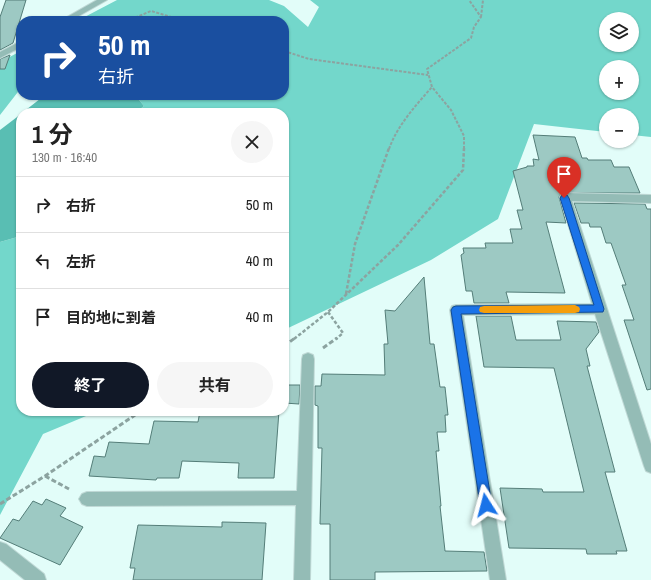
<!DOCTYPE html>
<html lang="ja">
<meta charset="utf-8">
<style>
body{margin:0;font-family:"Archivo Narrow","Noto Sans JP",sans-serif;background:#f6f6f6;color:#222;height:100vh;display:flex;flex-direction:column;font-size:15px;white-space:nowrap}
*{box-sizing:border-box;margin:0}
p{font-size:13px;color:#767676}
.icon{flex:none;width:22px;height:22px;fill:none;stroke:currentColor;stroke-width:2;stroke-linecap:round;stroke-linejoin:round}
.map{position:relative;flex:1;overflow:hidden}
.drawer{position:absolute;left:16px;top:108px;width:273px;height:308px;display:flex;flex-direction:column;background:#fff;border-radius:16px;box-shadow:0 1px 3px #0004}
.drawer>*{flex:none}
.guide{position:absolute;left:16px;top:16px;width:273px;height:84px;border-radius:16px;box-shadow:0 1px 3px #0004;background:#1a4fa0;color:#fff;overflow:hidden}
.controls{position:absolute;left:599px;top:12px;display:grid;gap:8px}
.controls a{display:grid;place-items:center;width:40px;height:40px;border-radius:50%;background:#fff;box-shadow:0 1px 3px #0004;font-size:20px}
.pin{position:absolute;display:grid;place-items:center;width:34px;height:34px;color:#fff;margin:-41px -17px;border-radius:50% 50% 50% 0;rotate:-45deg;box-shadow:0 0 4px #0007}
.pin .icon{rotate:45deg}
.me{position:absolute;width:44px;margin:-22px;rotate:351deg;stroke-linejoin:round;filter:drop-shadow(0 0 3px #0008)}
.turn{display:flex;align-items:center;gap:14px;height:84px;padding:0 16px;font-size:18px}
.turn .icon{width:52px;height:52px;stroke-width:2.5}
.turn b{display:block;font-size:28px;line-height:34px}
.round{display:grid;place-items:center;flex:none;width:42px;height:42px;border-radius:21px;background:#f6f6f6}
.headline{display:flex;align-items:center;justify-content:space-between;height:68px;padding:0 16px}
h1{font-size:24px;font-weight:700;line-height:30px}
.cta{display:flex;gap:8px;margin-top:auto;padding:8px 16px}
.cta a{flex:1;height:46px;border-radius:24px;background:#111827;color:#fff;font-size:16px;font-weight:700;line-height:46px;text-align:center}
.cta a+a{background:#f6f6f6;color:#222}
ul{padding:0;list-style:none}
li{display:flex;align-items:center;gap:12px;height:56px;padding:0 16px;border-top:1px solid #e0e0e0}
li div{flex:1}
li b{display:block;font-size:15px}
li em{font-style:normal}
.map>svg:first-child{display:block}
.forest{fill:#73d7cb;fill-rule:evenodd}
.water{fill:#59beb3}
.building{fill:#9dc9c3;stroke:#547d78}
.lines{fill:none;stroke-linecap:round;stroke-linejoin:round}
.minor-casing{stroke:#c0d9d6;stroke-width:2}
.path-far2{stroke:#8ca3a0;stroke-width:2;stroke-dasharray:3 1.5;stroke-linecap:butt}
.path-far1{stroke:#8ca3a0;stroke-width:2.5;stroke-dasharray:3.5 2;stroke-linecap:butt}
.path{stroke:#8ca3a0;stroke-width:3;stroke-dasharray:5 2.5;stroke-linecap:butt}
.minor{fill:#94bcb6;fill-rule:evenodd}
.route{fill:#1a73e8;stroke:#114b97}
.slow{fill:#f59e0b}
</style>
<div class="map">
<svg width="651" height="580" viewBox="0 0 651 580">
<rect width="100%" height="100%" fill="#e2fdf9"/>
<!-- forest -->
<path class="forest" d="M 117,0 L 269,0 L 284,6 L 308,27 L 319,7 L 310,0 L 651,0 L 651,137 L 632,135 L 632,115 L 606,115 L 606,132 L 534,124 L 498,219 L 431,260 L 284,330 L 284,113 L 135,113 L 144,106 L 135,95 L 284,95 L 284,21 L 77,21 ZM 606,19 L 632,19 L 632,45 L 606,45 ZM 606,67 L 632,67 L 632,93 L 606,93 Z
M 21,51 L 21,88 L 0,115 L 0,62 Z
M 21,236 L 21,411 L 98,411 L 43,434 L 0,515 L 0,242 Z"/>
<!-- water -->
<path class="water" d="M 45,95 L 135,95 L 144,106 L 135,113 L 22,113 Z
M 21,114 L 21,236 L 0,242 L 0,130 Z"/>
<!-- building -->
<path class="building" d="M 6,0 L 26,0 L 13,43 L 0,50 L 0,17 Z
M 10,55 L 5,69 L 0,69 L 0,59 Z
M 533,135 L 575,137 L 582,158 L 587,158 L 588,160 L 611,160 L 614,167 L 629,167 L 640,193 L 561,193 L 559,197 L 566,223 L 546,222 L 565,293 L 506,292 L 509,303 L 474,303 L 472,291 L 466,291 L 461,255 L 464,253 L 463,248 L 486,248 L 485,243 L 513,243 L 510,229 L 522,229 L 517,210 L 523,210 L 513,171 L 527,167 L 527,166 L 534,166 L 533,159 L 539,160 Z
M 574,203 L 645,204 L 647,209 L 651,209 L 651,389 L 647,390 L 624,320 L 634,320 L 622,285 L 626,285 L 611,243 L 606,243 L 601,227 L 590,227 L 589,223 L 581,223 Z
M 424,277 L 430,344 L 434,344 L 440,387 L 445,387 L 448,415 L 445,415 L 446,432 L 437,432 L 439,451 L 436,451 L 441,506 L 440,506 L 445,551 L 484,552 L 487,571 L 375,572 L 375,580 L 330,580 L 330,524 L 320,524 L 322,448 L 318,448 L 318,406 L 315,405 L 315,386 L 321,386 L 322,374 L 385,375 L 384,344 L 388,344 L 385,310 L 395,311 Z
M 476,316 L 511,316 L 516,340 L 561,340 L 557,321 L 596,322 L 599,332 L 586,349 L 590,366 L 587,366 L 615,472 L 605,472 L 627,551 L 616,551 L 617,554 L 587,554 L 586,549 L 509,548 L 500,488 L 542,489 L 543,492 L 584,492 L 554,368 L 484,367 Z
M 284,385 L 300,385 L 299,404 L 284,403 Z
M 200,411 L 279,411 L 274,478 L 238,478 L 239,463 L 182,461 L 179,478 L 157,478 L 156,480 L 89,476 L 94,456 L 105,457 L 109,442 L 149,444 L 154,421 L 198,422 Z
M 46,499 L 66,508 L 60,516 L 83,527 L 60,565 L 0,538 L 13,519 L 19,521 L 33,501 L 42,505 Z
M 222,522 L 266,523 L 262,580 L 133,580 L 135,568 L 130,568 L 138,525 L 222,527 Z"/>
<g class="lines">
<defs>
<path id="minor" d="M 97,0 L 107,0 L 70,21 L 60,21 Z
M 21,41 L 21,47 L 0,58 L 0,52 Z
M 565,193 L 651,195 L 651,203 L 572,201 L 651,444 L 651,473 L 646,471 L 644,466 L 595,314 L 463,315 L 506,580 L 490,580 L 450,310 L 452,306 L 456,305 L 592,304 L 560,197 L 561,194 Z
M 308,353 L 313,355 L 314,359 L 310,580 L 294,580 L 296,505 L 87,506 L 82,504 L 79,499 L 82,494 L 87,492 L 297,491 L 302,359 L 303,355 Z
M 0,542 L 6,544 L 44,574 L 46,580 L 25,580 L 0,560 Z"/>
</defs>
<!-- minor casing -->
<use href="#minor" class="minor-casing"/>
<!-- path-far2 -->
<path class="path-far2" d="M 481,17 L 483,0
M 127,21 L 151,11 L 185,21
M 284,51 L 309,59 L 428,75
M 389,149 C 397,126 416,105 432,87
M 464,149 L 464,136 L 451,110 L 432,87 L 427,69 L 471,38 L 474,27 L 481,17 L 469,0"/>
<!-- path-far1 -->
<path class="path-far1" d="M 346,294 L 355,244 L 389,148
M 328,312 L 343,333 L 336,339
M 294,339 L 328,312 L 398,245 L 463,170 L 464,148"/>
<!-- path -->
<path class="path" d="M 284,346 L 295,338
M 323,348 L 337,338
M 45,476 L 69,489
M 0,504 L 45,476 L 141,411"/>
<!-- minor -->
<use href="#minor" class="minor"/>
</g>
<!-- route -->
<path class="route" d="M 562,195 L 567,195 L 569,198 L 604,309 L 603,312 L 461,314 L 492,505 L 490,509 L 486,511 L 482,509 L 480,505 L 451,310 L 453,307 L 456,306 L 594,305 L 560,198 Z"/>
<!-- slow -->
<path class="slow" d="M 575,305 L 579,307 L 580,309 L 579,312 L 575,313 L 484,313 L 480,312 L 479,310 L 480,307 L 484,306 Z"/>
</svg>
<div class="controls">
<a><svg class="icon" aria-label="layers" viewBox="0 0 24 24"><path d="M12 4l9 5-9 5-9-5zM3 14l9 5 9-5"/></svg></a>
<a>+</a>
<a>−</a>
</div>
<div class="pin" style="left:564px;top:198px;background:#d93025"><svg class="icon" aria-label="arrive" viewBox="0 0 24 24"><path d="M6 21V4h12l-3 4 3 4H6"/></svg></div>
<svg class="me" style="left:486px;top:505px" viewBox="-20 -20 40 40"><path d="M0-17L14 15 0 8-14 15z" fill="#1a73e8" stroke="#fff" stroke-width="4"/></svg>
<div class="guide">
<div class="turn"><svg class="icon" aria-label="right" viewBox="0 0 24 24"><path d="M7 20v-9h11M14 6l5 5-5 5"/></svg><div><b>50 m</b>右折</div></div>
</div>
<section class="drawer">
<div class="headline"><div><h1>1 分</h1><p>130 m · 16:40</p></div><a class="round"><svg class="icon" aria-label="close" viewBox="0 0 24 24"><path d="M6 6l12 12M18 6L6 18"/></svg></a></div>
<ul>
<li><svg class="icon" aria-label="right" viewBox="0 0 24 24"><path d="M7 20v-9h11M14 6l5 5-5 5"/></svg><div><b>右折</b></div><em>50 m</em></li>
<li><svg class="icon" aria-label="left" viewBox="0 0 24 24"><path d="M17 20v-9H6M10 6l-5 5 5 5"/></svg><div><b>左折</b></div><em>40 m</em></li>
<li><svg class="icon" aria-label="arrive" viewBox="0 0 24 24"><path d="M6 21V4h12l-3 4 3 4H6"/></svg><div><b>目的地に到着</b></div><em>40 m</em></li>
</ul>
<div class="cta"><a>終了</a><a>共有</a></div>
</section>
</div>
